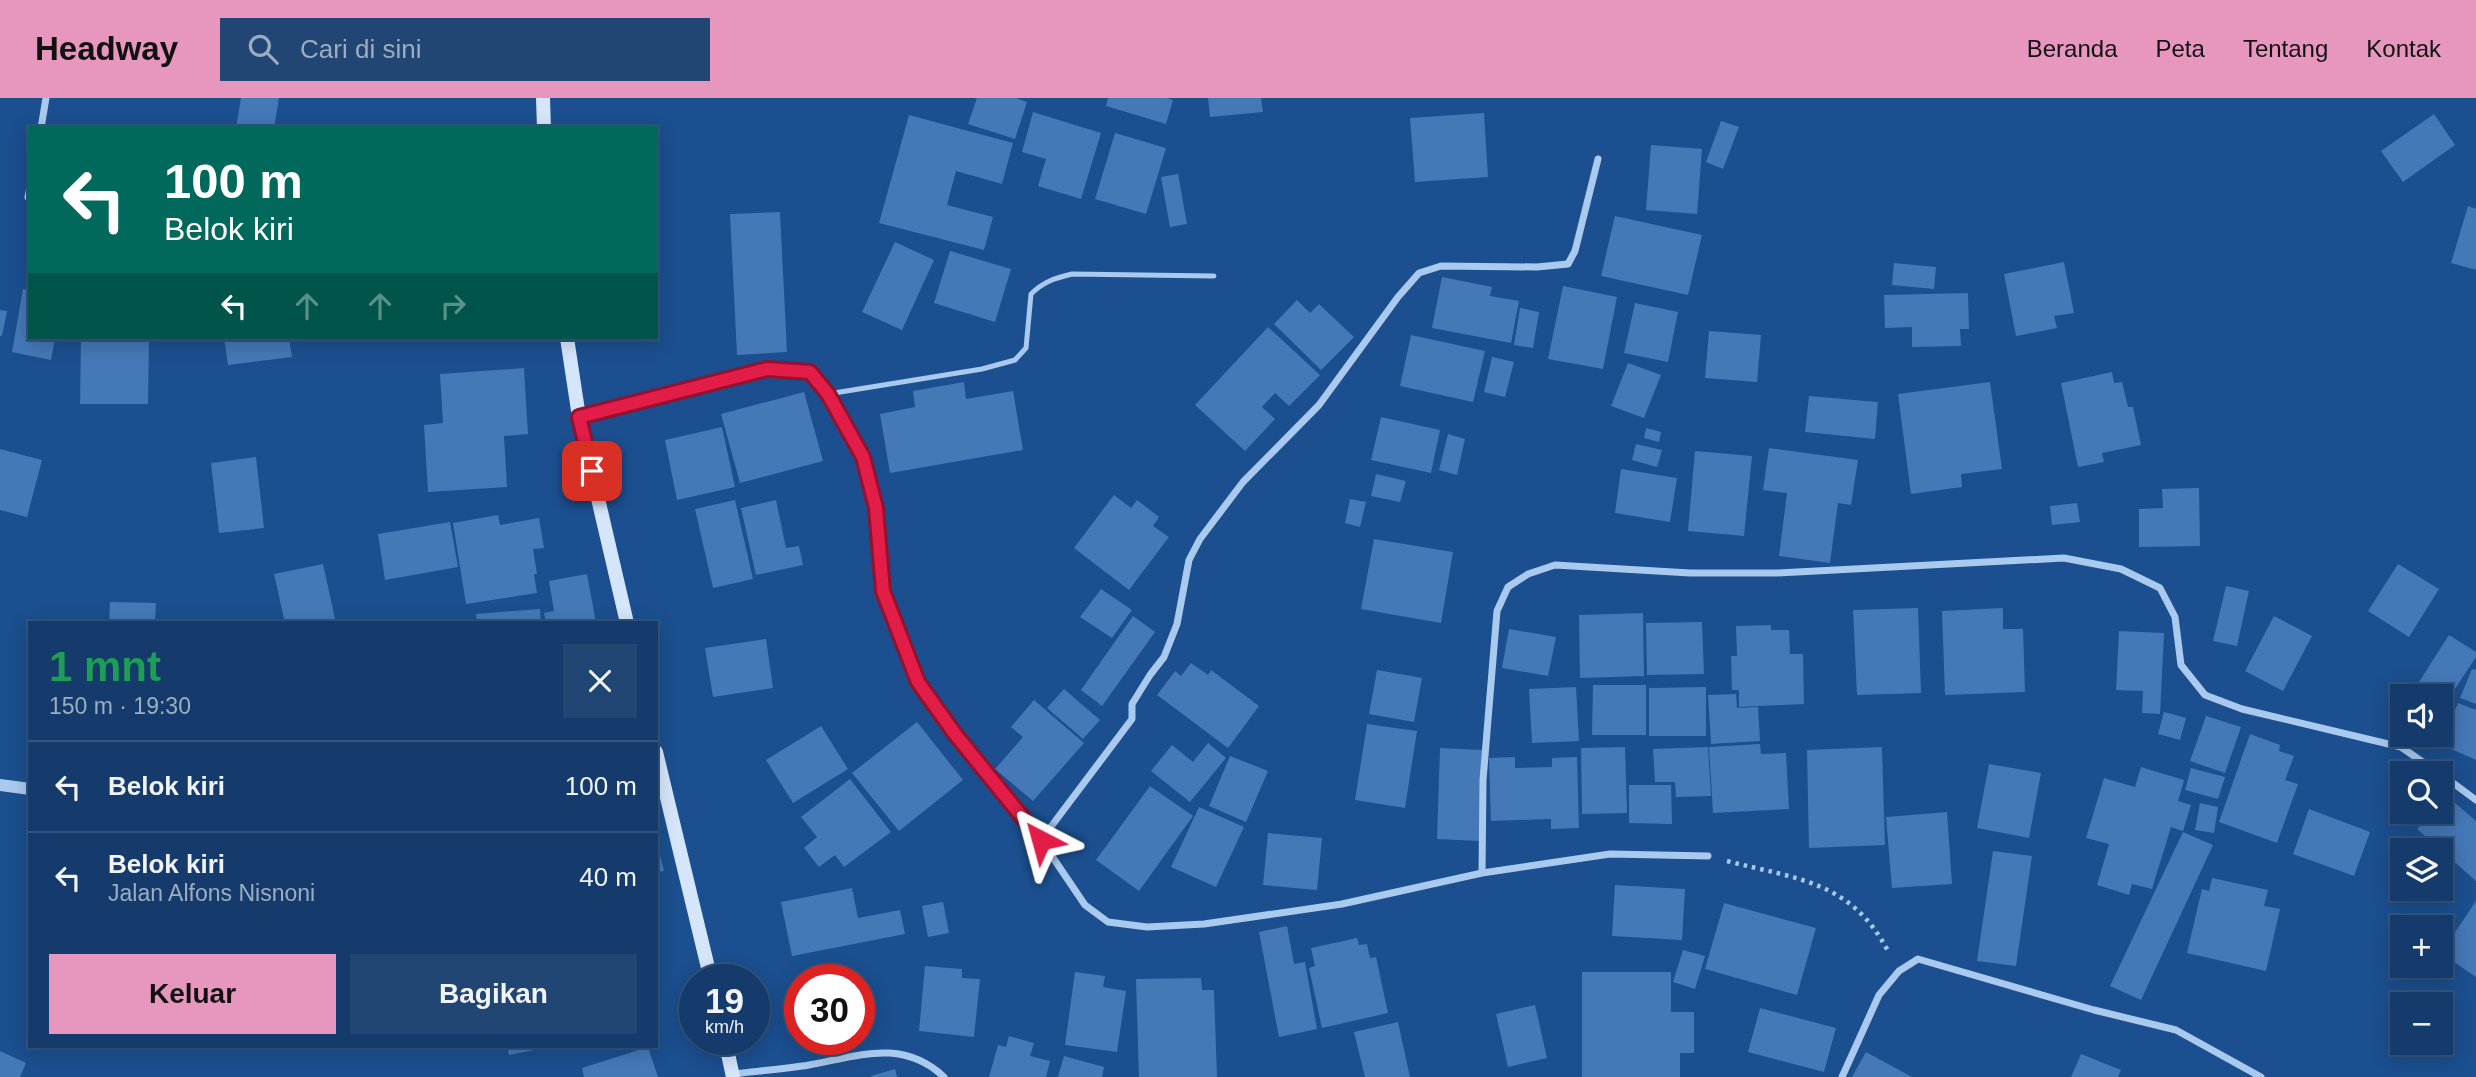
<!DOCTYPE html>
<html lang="id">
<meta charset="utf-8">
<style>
body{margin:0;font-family:Helvetica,sans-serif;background:#214673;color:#f1f3f6;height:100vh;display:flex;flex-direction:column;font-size:26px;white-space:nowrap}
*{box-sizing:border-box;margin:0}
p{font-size:23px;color:#9dadc1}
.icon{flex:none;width:38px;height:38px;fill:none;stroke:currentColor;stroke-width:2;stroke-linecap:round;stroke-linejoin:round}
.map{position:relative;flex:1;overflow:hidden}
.side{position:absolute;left:28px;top:523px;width:630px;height:427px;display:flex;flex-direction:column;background:#143b6b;border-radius:0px;box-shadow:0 4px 18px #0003,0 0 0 2px #33557e}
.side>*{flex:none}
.top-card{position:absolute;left:28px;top:28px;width:630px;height:214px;border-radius:0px;box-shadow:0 4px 18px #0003,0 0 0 2px #33557e;background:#00695c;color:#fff;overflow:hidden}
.buttons{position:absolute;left:2390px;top:586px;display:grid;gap:14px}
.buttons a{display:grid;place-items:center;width:63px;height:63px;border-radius:0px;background:#143b6b;box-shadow:0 4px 18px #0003,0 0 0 2px #33557e;font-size:35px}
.speed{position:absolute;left:679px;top:866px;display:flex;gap:14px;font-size:35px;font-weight:700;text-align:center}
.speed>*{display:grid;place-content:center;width:91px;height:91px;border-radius:50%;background:#143b6b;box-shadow:0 4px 18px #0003,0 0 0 2px #33557e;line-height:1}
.speed small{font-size:18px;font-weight:400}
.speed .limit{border:10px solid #d22;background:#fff;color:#111}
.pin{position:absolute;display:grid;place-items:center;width:60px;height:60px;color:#fff;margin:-30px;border-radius:14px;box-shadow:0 4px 10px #0006}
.me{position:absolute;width:77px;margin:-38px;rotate:321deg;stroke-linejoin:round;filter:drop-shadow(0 0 5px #0008)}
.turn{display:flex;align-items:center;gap:24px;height:147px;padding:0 21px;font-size:32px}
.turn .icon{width:91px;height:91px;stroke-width:2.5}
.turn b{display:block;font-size:49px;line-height:60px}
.lanes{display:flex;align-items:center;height:66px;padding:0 21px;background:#0003;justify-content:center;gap:35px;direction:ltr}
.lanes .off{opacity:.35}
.round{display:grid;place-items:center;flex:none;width:74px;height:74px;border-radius:0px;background:#214673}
.headline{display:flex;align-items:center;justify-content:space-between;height:119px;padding:0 21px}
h1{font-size:42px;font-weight:600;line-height:52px;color:#1e9e55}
.button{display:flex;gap:14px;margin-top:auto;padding:14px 21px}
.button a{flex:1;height:80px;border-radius:0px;background:#e797bd;color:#111;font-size:28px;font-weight:600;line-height:80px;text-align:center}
.button a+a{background:#214673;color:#f1f3f6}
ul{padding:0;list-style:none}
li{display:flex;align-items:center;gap:21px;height:91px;padding:0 21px;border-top:2px solid #33557e}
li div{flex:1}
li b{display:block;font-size:26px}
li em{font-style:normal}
header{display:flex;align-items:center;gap:42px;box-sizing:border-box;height:98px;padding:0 35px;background:#e797bd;color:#111}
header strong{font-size:33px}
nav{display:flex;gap:38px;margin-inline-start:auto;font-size:24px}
.search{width:490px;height:63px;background:#214673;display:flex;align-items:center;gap:18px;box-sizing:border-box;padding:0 24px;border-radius:0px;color:#9dadc1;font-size:26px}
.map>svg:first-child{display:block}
.building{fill:#4478b7}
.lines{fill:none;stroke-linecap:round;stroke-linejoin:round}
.path{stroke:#a9c9ee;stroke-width:4.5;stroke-dasharray:3.5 5;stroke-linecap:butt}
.service{stroke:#a9c9ee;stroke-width:5}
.minor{stroke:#a9c9ee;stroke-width:7}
.tertiary{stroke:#a9c9ee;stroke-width:12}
.secondary{stroke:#d6e6fa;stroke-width:14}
.route-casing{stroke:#92132f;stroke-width:18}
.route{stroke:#e11d48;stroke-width:12}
</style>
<header>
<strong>Headway</strong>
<div class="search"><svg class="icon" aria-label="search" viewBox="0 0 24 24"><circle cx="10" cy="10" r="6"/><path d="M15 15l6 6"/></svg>Cari di sini</div>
<nav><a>Beranda</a><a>Peta</a><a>Tentang</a><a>Kontak</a></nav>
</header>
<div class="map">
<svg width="2476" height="979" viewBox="0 0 2476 979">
<rect width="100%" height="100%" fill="#1b4f8f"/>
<!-- building -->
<path class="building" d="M 241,0 L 279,0 L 274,30 L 236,30 Z
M 977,0 L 1016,0 L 1027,4 L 1015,41 L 968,26 Z
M 1108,0 L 1167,0 L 1173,2 L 1166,26 L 1106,8 Z
M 1208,0 L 1261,0 L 1263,14 L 1210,19 Z
M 1033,14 L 1101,35 L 1081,101 L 1038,88 L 1046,61 L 1022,54 Z
M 1484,15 L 1488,79 L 1415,84 L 1410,20 Z
M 2434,16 L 2455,47 L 2403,84 L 2381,53 Z
M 909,17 L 1013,45 L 1002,86 L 956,73 L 947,107 L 993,119 L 984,152 L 879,125 Z
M 1721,23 L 1739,29 L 1723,71 L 1706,64 Z
M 1115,35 L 1166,50 L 1146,116 L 1095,101 Z
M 1651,47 L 1702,51 L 1697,116 L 1646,112 Z
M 1178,76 L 1187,126 L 1170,129 L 1161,79 Z
M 2468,108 L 2476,111 L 2476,172 L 2451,165 Z
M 780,114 L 787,254 L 737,257 L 730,116 Z
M 1615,118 L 1702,137 L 1688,197 L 1601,178 Z
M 895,144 L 934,162 L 902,232 L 862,214 Z
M 950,153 L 1011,171 L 995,224 L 934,205 Z
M 2064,164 L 2074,215 L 2054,218 L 2057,230 L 2016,238 L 2004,176 Z
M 1894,165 L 1936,169 L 1934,191 L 1892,187 Z
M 1442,179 L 1492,189 L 1490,198 L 1519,203 L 1511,245 L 1432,230 Z
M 1563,188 L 1617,199 L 1603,271 L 1548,261 Z
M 23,191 L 30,192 L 30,240 L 55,240 L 51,262 L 12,254 Z
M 1968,195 L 1969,231 L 1960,231 L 1961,248 L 1912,249 L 1912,229 L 1885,230 L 1884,197 Z
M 1297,202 L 1310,215 L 1319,206 L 1354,239 L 1321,272 L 1274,226 Z
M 1635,205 L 1678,214 L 1668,264 L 1624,255 Z
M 1520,210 L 1539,214 L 1533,250 L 1514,247 Z
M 0,212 L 7,213 L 2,238 L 0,238 Z
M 1268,229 L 1320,277 L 1289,308 L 1275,295 L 1262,309 L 1275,321 L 1245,353 L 1195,307 Z
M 1709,233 L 1761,237 L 1757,284 L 1705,280 Z
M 1411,237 L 1485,253 L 1473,304 L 1400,288 Z
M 81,240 L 149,241 L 148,306 L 80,306 Z
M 224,240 L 289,240 L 292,259 L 228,267 Z
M 1492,259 L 1514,264 L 1505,299 L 1484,294 Z
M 1628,265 L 1661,277 L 1644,320 L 1611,308 Z
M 524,270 L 528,336 L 504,338 L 507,389 L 428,394 L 424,327 L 443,325 L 440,276 Z
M 2112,274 L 2114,285 L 2122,284 L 2128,309 L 2133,309 L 2141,347 L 2102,355 L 2104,364 L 2078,369 L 2061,285 Z
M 964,284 L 966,301 L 1013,293 L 1023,352 L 890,375 L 880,316 L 915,309 L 913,293 Z
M 1990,284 L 2002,371 L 1961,376 L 1962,389 L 1911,396 L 1898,296 Z
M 804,294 L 823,363 L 740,385 L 721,316 Z
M 1809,298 L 1878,304 L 1875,341 L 1805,334 Z
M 1381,319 L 1440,332 L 1431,375 L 1371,362 Z
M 722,329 L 735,389 L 677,402 L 665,342 Z
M 1646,330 L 1661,334 L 1659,344 L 1644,340 Z
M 1448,336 L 1465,341 L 1457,377 L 1439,372 Z
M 1636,346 L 1662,352 L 1657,369 L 1632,362 Z
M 1769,350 L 1858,362 L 1851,407 L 1838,405 L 1830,465 L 1779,458 L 1787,395 L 1763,392 Z
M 0,351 L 42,362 L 27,419 L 0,412 Z
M 1695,353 L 1752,358 L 1744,438 L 1688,433 Z
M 256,359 L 264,430 L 219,435 L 211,365 Z
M 1621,371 L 1677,380 L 1670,424 L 1615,415 Z
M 1376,376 L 1406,383 L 1400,404 L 1371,398 Z
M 2199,390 L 2200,448 L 2139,449 L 2139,411 L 2163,410 L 2162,391 Z
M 1114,397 L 1131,410 L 1137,402 L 1159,419 L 1153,428 L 1169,439 L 1129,492 L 1074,450 Z
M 1350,401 L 1366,404 L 1360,429 L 1345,425 Z
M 735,402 L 753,481 L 713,490 L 695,411 Z
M 776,402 L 786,450 L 799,448 L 803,467 L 756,477 L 741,410 Z
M 2077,405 L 2080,424 L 2052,427 L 2050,408 Z
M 498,417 L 500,427 L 539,420 L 544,450 L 533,451 L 537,476 L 534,476 L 537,495 L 466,506 L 453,425 Z
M 450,424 L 458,469 L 385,482 L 378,436 Z
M 1374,441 L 1453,454 L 1441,525 L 1361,511 Z
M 323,466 L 336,525 L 285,525 L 274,476 Z
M 2398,466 L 2439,491 L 2409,539 L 2368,513 Z
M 587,476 L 596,525 L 546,525 L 544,515 L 554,513 L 549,483 Z
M 2226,488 L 2249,493 L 2237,548 L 2213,543 Z
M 1101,491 L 1132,512 L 1112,540 L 1080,519 Z
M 110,504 L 156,505 L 155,525 L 109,525 Z
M 1918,510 L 1921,595 L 1857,597 L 1853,512 Z
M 2003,510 L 2003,531 L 2023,531 L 2025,594 L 1945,597 L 1942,513 Z
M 540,511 L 541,525 L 477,525 L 476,516 Z
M 1643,515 L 1644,578 L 1580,580 L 1579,517 Z
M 1133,518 L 1155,534 L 1102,608 L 1081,592 Z
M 2274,518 L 2312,538 L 2283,593 L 2245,573 Z
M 1702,524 L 1704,576 L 1647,577 L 1646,525 Z
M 1771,527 L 1771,532 L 1789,532 L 1790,556 L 1803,556 L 1804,606 L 1739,609 L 1739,592 L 1732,592 L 1731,558 L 1737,558 L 1736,528 Z
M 1509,531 L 1556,539 L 1548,578 L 1502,570 Z
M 2119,533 L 2164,535 L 2160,616 L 2142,615 L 2143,593 L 2116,592 Z
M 2449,537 L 2476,554 L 2476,559 L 2447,603 L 2419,584 Z
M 766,541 L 773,590 L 713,599 L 705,550 Z
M 1191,565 L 1208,577 L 1211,572 L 1259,608 L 1228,650 L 1157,597 L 1175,573 L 1181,578 Z
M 2472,571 L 2476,572 L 2476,606 L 2460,600 Z
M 1377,572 L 1422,580 L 1414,624 L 1369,616 Z
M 1593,587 L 1646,587 L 1646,637 L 1592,637 Z
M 1576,589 L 1579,643 L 1532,645 L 1529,591 Z
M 1706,589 L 1706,638 L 1649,638 L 1649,590 Z
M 1064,591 L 1100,622 L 1083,641 L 1047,610 Z
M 1736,596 L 1737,610 L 1758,609 L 1760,643 L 1711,646 L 1708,597 Z
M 1034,602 L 1084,645 L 1033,703 L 995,671 L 1023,639 L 1011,629 Z
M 2458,605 L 2476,612 L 2476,662 L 2440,646 Z
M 2164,614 L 2186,620 L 2180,642 L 2158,636 Z
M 2206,618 L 2241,629 L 2225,675 L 2190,663 Z
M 917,624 L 963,682 L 899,733 L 852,675 Z
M 1367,626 L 1417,633 L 1405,710 L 1355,702 Z
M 821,628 L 848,671 L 793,705 L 766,662 Z
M 2250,636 L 2280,647 L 2279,653 L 2294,658 L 2285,682 L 2298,686 L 2277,745 L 2219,724 Z
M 1208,645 L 1226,660 L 1190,704 L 1151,673 L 1172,647 L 1193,664 Z
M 1760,646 L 1761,656 L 1786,655 L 1789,711 L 1713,715 L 1709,649 Z
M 1625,649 L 1627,715 L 1582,716 L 1581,650 Z
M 1708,649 L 1711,698 L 1676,699 L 1675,684 L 1655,684 L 1653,651 Z
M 1882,649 L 1885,747 L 1809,750 L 1807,652 Z
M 1440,650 L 1482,652 L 1479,743 L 1437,741 Z
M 1230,658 L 1268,673 L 1246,724 L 1209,708 Z
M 1515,659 L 1515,670 L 1552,669 L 1552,660 L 1577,659 L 1579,730 L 1551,731 L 1551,721 L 1491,723 L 1489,660 Z
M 1989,666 L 2041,675 L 2029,740 L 1977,730 Z
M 2141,669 L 2184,682 L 2178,703 L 2191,707 L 2183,733 L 2171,729 L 2152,791 L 2132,786 L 2129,797 L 2097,787 L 2109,746 L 2086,740 L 2104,680 L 2135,689 Z
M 2191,670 L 2225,679 L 2218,701 L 2185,692 Z
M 850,681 L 891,734 L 844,769 L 835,757 L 819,769 L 804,750 L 817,739 L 801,719 Z
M 1629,687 L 1671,687 L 1672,726 L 1629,725 Z
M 1150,688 L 1193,718 L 1139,793 L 1096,762 Z
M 2446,697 L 2476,723 L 2476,783 L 2417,731 L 2432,714 L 2441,714 L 2441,703 Z
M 2200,705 L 2218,709 L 2214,735 L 2195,732 Z
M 1199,709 L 1244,729 L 1216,789 L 1171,769 Z
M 2309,711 L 2370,734 L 2354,778 L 2293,756 Z
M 1947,714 L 1952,786 L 1892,790 L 1886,719 Z
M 2183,734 L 2213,747 L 2141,902 L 2110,888 Z
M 1268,735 L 1322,740 L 1317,792 L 1263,787 Z
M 656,740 L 664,773 L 656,774 Z
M 1993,753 L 2032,758 L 2016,868 L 1977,863 Z
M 2212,780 L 2268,792 L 2264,808 L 2280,811 L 2266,873 L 2187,855 L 2202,791 L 2209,793 Z
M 1615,787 L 1685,791 L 1682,842 L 1612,838 Z
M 852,790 L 858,820 L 900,812 L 905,836 L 792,858 L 781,804 Z
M 2476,803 L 2476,879 L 2441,855 Z
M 943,804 L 949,835 L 928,839 L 922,808 Z
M 1724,805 L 1816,830 L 1797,897 L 1705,871 Z
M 1287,828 L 1294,866 L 1305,864 L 1317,931 L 1279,939 L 1259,834 Z
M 1357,840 L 1359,847 L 1367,846 L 1370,860 L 1376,859 L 1388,915 L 1322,930 L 1309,870 L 1315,868 L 1311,850 Z
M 1683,852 L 1705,858 L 1695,891 L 1673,884 Z
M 925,868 L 962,871 L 962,880 L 980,881 L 974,939 L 919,933 Z
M 1075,874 L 1105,878 L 1103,889 L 1126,893 L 1117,954 L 1065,947 Z
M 1582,874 L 1671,874 L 1671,914 L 1694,914 L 1694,955 L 1680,955 L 1680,979 L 1582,979 Z
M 1201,880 L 1202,892 L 1214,892 L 1217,979 L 1139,979 L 1136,881 Z
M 1535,907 L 1547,960 L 1508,969 L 1496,916 Z
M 1760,910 L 1836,930 L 1824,974 L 1748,954 Z
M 1398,924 L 1410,979 L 1365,979 L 1354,934 Z
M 1009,938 L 1034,945 L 1030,958 L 1050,963 L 1046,979 L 989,979 L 998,947 L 1006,949 Z
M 507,948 L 545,948 L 545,950 L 509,957 Z
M 648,949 L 658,979 L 584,979 L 582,970 Z
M 0,953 L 26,965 L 20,979 L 0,979 Z
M 1866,954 L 1912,979 L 1852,979 Z
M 2081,956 L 2121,972 L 2118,979 L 2071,979 Z
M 1064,958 L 1104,969 L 1102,979 L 1058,979 Z
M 895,971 L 897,979 L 871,979 L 871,978 Z"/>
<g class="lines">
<!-- path -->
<path class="path" d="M 1727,763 C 1797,781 1851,783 1888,853"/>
<!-- service -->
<path class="service" d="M 828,296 L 982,271 L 1015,262 L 1026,250 L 1031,196 C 1043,184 1055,180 1072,176 L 1214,178"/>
<!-- minor -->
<path class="minor" d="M 41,30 L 46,0
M 28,99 L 30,89
M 579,319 L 767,272 L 810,274 L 828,296 L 863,359 L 876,410 L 882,493 L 918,585 L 955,636 L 1041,742 L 1085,807 L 1108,824 L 1147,829 L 1204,826 L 1342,806 L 1482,775 L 1610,756 L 1708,758
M 2441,676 L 2476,702
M 1041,742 L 1132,621 L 1132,606 L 1150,577 L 1164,559 L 1177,526 L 1189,462 L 1200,441 L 1243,384 L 1319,307 L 1398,199 L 1419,175 L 1441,168 L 1537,169 L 1568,166 L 1575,153 L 1598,61
M 1482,775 L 1483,682 L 1497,513 L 1508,489 L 1528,476 L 1555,467 L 1690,475 L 1776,475 L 2064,460 L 2121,471 L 2160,490 L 2175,519 L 2181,567 L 2205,597 L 2242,611 L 2401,649 L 2440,676
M 733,976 C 758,973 784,971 809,967 C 859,958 902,940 944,979
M 1842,979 L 1879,897 L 1899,873 L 1918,861 L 2094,912 L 2176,932 L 2261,979"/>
<!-- tertiary -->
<path class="tertiary" d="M 0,687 L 30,691"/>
<!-- secondary -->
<path class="secondary" d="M 543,0 L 544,30
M 567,240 L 579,319 L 627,525
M 656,654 L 711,882
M 725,942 L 733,979"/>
</g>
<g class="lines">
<defs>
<path id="route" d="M 592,373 L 579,319 L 767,271 L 810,274 L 828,296 L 863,359 L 876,410 L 883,493 L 918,584 L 955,636 L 1041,742"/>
</defs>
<!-- route casing -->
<use href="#route" class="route-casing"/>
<!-- route -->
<use href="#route" class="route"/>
</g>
</svg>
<div class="buttons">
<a><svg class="icon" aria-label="sound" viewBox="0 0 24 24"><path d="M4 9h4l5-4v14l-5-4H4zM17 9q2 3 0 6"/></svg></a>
<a><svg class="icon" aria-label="search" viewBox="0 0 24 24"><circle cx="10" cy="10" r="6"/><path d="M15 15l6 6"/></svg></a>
<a><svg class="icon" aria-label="layers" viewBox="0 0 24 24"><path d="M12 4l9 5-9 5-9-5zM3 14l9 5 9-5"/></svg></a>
<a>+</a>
<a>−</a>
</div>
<div class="speed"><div>19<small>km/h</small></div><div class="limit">30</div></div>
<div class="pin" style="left:592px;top:373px;background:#d93025"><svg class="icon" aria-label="arrive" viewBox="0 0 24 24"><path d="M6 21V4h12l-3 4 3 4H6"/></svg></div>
<svg class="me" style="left:1041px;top:742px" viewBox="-20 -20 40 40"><path d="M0-17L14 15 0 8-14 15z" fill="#e11d48" stroke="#fff" stroke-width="4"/></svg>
<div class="top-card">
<div class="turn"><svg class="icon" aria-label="left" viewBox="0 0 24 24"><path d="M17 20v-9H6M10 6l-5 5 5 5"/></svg><div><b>100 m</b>Belok kiri</div></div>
<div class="lanes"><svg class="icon" aria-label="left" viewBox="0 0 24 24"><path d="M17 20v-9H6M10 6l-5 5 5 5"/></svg><svg class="icon off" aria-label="ahead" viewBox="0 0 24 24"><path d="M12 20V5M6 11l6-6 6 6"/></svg><svg class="icon off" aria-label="ahead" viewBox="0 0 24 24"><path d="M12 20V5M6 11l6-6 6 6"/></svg><svg class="icon off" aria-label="right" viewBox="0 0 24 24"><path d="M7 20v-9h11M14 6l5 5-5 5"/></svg></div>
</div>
<section class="side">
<div class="headline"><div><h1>1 mnt</h1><p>150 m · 19:30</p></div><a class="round"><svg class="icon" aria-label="close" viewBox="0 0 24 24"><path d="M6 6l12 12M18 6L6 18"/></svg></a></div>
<ul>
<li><svg class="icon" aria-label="left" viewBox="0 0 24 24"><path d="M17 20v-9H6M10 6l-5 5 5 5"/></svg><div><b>Belok kiri</b></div><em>100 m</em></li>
<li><svg class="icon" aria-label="left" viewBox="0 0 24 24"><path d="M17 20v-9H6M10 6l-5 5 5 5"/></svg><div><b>Belok kiri</b><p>Jalan Alfons Nisnoni</p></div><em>40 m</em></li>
</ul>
<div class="button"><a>Keluar</a><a>Bagikan</a></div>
</section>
</div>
